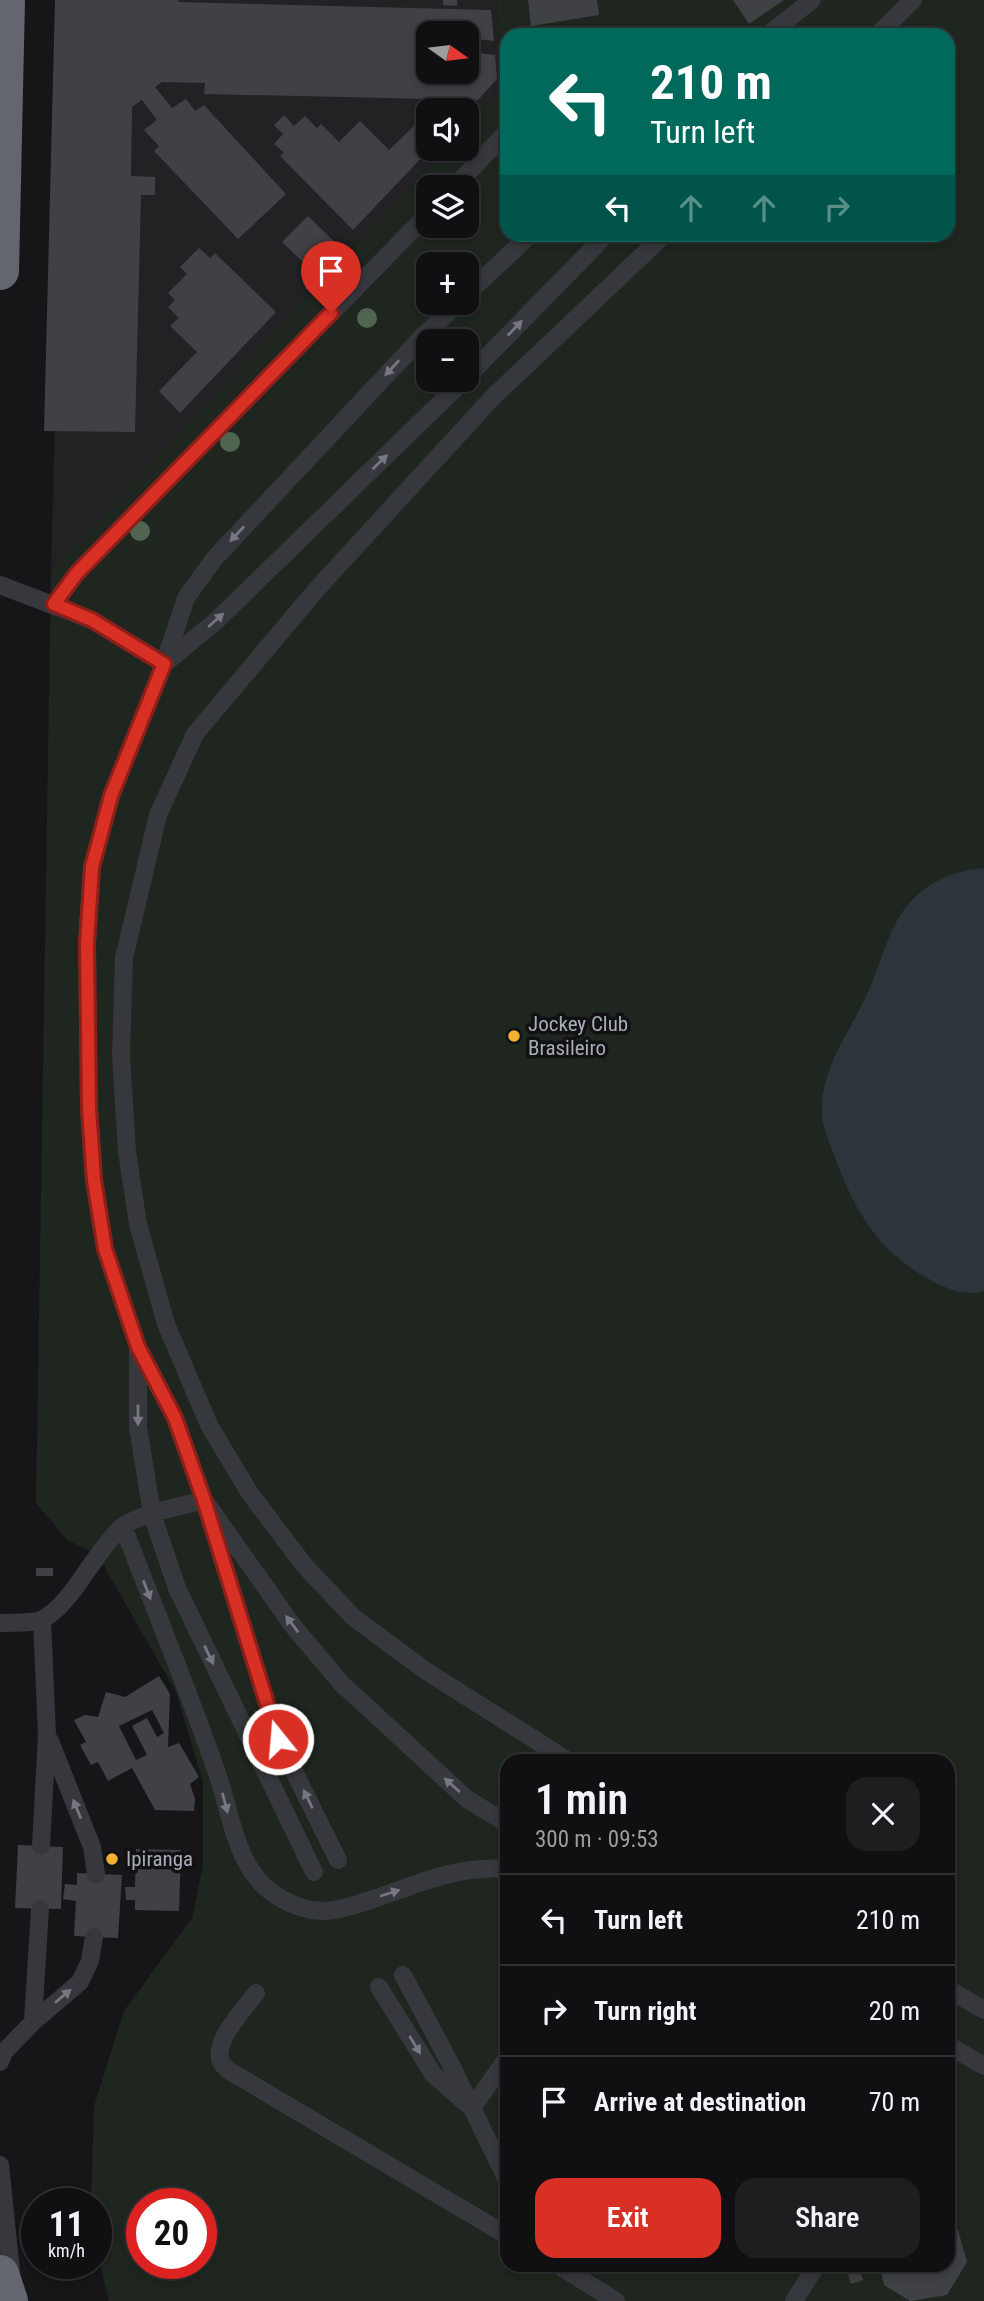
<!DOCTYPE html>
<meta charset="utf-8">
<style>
body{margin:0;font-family:"Roboto Condensed",sans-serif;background:#1e1e20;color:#f1f3f6;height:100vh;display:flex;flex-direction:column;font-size:26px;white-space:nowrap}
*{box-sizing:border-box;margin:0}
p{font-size:23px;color:#9c9d9f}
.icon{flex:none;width:38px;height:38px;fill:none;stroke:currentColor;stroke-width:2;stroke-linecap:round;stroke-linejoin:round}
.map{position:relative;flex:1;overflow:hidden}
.panel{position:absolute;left:500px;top:1754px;width:455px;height:518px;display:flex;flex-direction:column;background:#101012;border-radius:21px;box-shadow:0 4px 10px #0003,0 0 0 2px #303032}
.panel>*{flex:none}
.banner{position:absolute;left:500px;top:28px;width:455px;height:214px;border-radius:21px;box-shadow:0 4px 10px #0003,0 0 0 2px #303032;background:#00695c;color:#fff;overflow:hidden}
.needle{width:46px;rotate:104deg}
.tools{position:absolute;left:416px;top:21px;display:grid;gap:14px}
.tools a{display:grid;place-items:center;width:63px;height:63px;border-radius:14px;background:#101012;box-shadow:0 4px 10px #0003,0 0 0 2px #303032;font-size:35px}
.speed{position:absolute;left:21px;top:2188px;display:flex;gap:14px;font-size:35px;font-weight:700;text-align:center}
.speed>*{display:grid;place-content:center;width:91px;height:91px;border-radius:50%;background:#101012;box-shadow:0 4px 10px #0003,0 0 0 2px #303032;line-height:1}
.speed small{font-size:18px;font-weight:400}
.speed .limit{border:10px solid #d22;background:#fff;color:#111}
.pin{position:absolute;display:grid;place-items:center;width:60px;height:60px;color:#fff;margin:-72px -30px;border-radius:50% 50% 50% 0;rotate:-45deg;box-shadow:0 0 7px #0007}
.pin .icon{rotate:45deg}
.me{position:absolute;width:77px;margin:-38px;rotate:343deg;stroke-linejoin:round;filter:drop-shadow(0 0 5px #0008)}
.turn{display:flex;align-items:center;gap:24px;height:147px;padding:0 35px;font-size:32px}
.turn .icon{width:91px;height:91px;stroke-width:2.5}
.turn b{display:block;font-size:49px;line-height:60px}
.lanes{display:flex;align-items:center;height:66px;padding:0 35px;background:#0003;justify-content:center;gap:35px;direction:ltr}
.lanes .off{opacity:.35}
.round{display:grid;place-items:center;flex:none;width:74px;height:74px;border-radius:21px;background:#1e1e20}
.headline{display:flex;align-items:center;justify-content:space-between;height:119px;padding:0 35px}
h1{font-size:42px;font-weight:600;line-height:52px}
.action{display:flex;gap:14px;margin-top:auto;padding:14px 35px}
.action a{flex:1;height:80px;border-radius:21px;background:#d93025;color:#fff;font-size:28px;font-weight:600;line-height:80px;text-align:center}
.action a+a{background:#1e1e20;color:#f1f3f6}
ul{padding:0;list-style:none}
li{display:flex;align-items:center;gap:21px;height:91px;padding:0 35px;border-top:2px solid #303032}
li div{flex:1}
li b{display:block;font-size:26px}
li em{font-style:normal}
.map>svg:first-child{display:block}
.built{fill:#222225;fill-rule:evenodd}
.green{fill:#1e261f;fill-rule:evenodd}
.water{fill:#2c353c}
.building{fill:#404145;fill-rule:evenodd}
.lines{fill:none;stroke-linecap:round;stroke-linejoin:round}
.lane{stroke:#37383d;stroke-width:18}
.highway{stroke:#63666e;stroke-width:38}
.tree{fill:#506452}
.oneway{fill:#757881}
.route-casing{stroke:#8d1f18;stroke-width:18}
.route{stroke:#d93025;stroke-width:12}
.poi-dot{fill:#f2b134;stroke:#111113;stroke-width:2.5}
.labels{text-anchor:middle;stroke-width:7;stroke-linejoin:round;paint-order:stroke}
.poi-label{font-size:21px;fill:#a8adb8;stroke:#111113;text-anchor:start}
</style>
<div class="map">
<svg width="984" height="2301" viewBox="0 0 984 2301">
<rect width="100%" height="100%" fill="#161618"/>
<!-- built -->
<path class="built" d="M 66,0 L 496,0 L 502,88 L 467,125 L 467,110 L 429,110 L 429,149 L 445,149 L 51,570 ZM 429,33 L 467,33 L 467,72 L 429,72 Z"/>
<!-- green -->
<path class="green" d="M 496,0 L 984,0 L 984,2301 L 109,2301 L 96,2247 L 96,2203 L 91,2203 L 94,2106 L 124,2011 L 192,1918 L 203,1866 L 203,1782 L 176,1692 L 97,1554 L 67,1540 L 36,1503 L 51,570 L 445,149 L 467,149 L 467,125 L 502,88 ZM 508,35 L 948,35 L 948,234 L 508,234 ZM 429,187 L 467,187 L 467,226 L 429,226 ZM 429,264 L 467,264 L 467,303 L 429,303 ZM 429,341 L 467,341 L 467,380 L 429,380 ZM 508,1760 L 948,1760 L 948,2264 L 508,2264 ZM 142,2203 L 201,2203 L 201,2263 L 142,2263 Z"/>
<!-- water -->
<path class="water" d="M 984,868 L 984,1291 C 966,1296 950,1290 934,1282 C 877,1252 854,1210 833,1152 C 828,1140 822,1124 822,1111 C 821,1067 850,1033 867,994 C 882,964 888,924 913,899 C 932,880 958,870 984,868 Z"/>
<!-- building -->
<path class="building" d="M 55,0 L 179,0 L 178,2 L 491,10 L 494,41 L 476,39 L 477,53 L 495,55 L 497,79 L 478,100 L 204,94 L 205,83 L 162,82 L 155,87 L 172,108 L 186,99 L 195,111 L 204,105 L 286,194 L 238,239 L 154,151 L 159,146 L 144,130 L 157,120 L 142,100 L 132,107 L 131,176 L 155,177 L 155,195 L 141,195 L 135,432 L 44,431 ZM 429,33 L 467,33 L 467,72 L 429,72 Z
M 443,0 L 457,0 L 457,6 L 443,5 Z
M 528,0 L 597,0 L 599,15 L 531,26 Z
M 733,0 L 784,0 L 749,24 Z
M 284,115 L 294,126 L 305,116 L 317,128 L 321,124 L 339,142 L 360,121 L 389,150 L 414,126 L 429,141 L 430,149 L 353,230 L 280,156 L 284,153 L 274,144 L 283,134 L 274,125 Z
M 308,216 L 339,246 L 307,280 L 300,274 L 308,267 L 282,242 Z
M 199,248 L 210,258 L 215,253 L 276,312 L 180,413 L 159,391 L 197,352 L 170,326 L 179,318 L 168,307 L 175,300 L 168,293 L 187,274 L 180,267 Z
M 36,1568 L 53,1568 L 53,1576 L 36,1576 Z
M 159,1676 L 170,1694 L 168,1747 L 179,1743 L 199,1777 L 190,1784 L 195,1799 L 194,1811 L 155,1810 L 132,1768 L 108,1781 L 98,1762 L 91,1765 L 80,1745 L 86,1742 L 74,1720 L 85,1715 L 98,1717 L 106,1692 L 125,1697 ZM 152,1710 L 164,1733 L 157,1737 L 147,1718 L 132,1726 L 147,1755 L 136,1760 L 119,1726 Z
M 18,1845 L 63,1847 L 61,1909 L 15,1908 Z
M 136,1849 L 181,1850 L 179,1911 L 135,1910 L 135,1900 L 126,1900 L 125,1887 L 135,1887 Z
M 77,1873 L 122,1875 L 118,1938 L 74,1936 L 76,1901 L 63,1899 L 65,1884 L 77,1885 Z
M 948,2225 L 958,2230 L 967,2262 L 947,2295 L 910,2301 L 884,2285 L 879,2264 L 948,2264 Z
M 860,2271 L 863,2280 L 851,2284 L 848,2275 Z"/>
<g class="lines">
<!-- lane -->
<path class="lane" d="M 768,35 L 812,0
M 877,35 L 913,0
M 454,187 L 505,134
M 467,294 L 531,234
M 467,377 L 607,234
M 0,585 L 92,620 L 164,664
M 54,604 L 77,573 L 429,213
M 164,664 L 216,621 L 464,380
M 138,1351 L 138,1427 L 152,1514 L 177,1588 L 314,1872
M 123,1526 C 154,1607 187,1688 216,1770 C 228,1803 232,1840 251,1870 C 266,1894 295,1910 322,1911 C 340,1911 357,1904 374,1899 C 420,1883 458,1865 508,1869
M 0,1623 C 12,1622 33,1624 43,1619 C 73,1603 94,1552 121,1528 C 137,1514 183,1506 204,1500 L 293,1626 L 341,1683 L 467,1799 L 508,1824
M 50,1741 L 92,1847 L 96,1874
M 567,1760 L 426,1671 L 353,1617 L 304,1565 L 249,1492 L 209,1425 L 166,1324 L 138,1224 L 127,1152 L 121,1055 L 124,958 L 158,815 L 195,734 L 316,590 L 493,397 L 665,234
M 41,1846 L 47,1735 L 42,1620
M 338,1860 L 278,1739 L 204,1500 L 175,1418 L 138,1347 L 105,1249 L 94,1180 L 89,1109 L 87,943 L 92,867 L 111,796 L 164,664 L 186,598 L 214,559 L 421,338 L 458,303
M 403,1975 L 451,2065 L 508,2182
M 379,1987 L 433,2074 L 467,2104
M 948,1989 L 984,2010
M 256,1993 C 245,2008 212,2042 221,2062 C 222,2065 226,2067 228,2070 L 508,2236
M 33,2022 L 40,1909
M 948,2045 L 984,2066
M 0,2062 L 4,2052 L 33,2022 L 80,1982 L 90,1961 L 94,1937
M 472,2108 L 508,2057
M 0,2165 L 12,2280
M 556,2264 L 616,2301
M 794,2301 L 817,2264"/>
<!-- highway -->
<path class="highway" d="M 0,271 L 6,0
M 0,2274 L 9,2301"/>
</g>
<!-- trees -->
<g class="tree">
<circle cx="367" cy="318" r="10"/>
<circle cx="230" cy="442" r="10"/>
<circle cx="140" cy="531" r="10"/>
</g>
<!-- one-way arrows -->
<defs><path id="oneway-solid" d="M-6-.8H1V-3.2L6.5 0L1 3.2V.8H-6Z" transform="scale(1.75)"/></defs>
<g class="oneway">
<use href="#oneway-solid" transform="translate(515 328) rotate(-46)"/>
<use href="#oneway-solid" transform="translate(392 368) rotate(133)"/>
<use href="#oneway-solid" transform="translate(380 462) rotate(-44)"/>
<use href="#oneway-solid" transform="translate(237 534) rotate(133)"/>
<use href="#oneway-solid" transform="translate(216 620) rotate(-42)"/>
<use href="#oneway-solid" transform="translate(138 1415) rotate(90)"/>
<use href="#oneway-solid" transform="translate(147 1590) rotate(69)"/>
<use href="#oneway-solid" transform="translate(292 1624) rotate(-127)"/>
<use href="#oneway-solid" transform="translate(209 1655) rotate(64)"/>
<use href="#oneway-solid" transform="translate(452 1785) rotate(-138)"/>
<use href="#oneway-solid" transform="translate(308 1799) rotate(-116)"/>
<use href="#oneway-solid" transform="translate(225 1803) rotate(75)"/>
<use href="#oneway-solid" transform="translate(77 1809) rotate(-112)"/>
<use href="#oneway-solid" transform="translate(390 1893) rotate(-18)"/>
<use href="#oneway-solid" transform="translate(63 1996) rotate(-40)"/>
<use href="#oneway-solid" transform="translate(415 2045) rotate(58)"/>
</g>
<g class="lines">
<defs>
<path id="route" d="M 278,1739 L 204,1500 L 175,1418 L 138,1347 L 105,1249 L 94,1180 L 89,1109 L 87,943 L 92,867 L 111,796 L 164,664 L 92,620 L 54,604 L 77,573 L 331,313"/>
</defs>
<!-- route casing -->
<use href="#route" class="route-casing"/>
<!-- route -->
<use href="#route" class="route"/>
</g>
<!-- markers -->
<g class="poi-dot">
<circle cx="514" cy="1036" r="7"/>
<circle cx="112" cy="1859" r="7"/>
</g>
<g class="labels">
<!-- poi labels -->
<g class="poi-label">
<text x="528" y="1031">Jockey Club<tspan x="528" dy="24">Brasileiro</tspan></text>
<text x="126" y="1866">Ipiranga</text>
</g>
</g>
</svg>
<div class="tools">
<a><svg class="needle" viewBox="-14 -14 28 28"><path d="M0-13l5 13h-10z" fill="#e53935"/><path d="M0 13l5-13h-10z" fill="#9c9d9f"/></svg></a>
<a><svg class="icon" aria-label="sound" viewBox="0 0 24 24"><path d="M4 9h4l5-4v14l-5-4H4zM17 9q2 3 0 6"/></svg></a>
<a><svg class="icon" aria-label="layers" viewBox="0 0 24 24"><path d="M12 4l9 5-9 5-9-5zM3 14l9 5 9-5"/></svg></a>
<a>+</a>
<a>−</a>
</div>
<div class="speed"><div>11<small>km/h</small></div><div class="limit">20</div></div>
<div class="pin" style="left:331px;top:313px;background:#d93025"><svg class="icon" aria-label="arrive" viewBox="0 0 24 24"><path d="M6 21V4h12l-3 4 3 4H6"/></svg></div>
<svg class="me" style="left:278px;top:1739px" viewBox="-20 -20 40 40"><circle r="17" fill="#d93025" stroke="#fff" stroke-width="3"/><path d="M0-11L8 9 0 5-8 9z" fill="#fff"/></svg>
<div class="banner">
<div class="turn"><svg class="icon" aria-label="left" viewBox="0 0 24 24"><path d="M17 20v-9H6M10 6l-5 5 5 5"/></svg><div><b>210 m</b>Turn left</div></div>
<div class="lanes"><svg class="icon" aria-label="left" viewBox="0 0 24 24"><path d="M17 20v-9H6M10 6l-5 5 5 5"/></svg><svg class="icon off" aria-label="ahead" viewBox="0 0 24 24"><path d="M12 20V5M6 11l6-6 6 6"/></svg><svg class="icon off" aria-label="ahead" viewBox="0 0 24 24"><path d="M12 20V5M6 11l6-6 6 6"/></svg><svg class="icon off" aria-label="right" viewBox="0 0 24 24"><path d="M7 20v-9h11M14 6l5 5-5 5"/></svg></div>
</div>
<section class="panel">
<div class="headline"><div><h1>1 min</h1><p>300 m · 09:53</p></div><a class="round"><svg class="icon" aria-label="close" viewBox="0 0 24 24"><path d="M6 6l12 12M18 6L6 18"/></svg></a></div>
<ul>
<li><svg class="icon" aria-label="left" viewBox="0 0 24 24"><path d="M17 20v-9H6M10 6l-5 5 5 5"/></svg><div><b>Turn left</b></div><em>210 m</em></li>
<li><svg class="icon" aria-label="right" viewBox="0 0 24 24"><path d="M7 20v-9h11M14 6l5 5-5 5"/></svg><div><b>Turn right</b></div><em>20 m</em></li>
<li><svg class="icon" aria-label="arrive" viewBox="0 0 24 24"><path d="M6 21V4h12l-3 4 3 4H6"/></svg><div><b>Arrive at destination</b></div><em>70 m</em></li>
</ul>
<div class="action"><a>Exit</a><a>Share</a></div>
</section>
</div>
